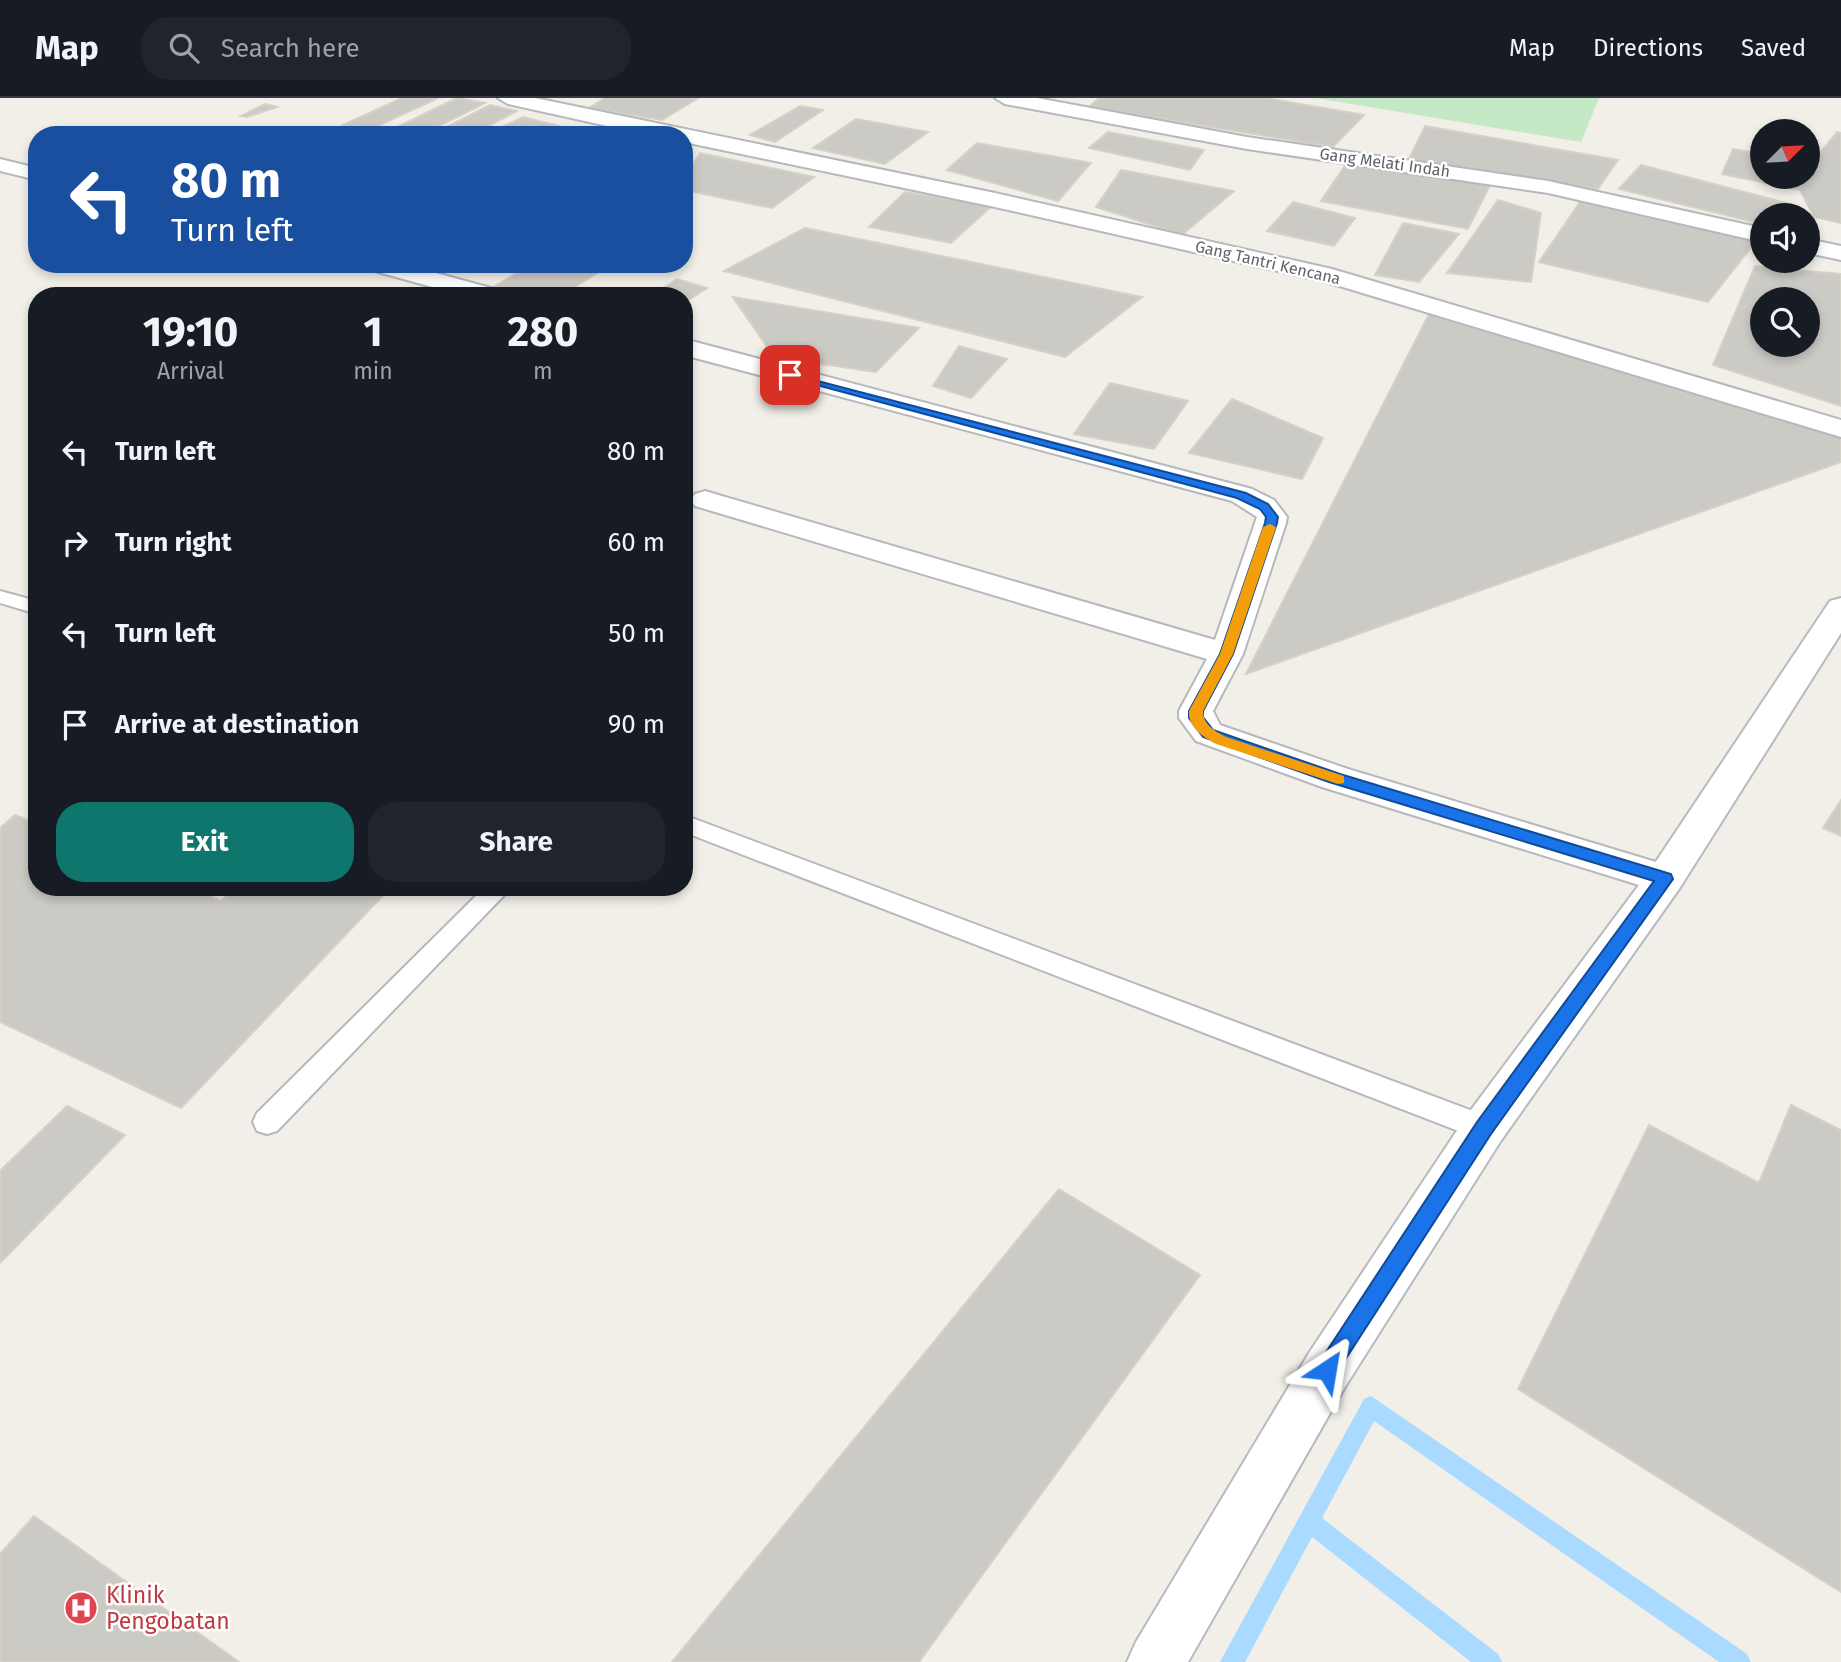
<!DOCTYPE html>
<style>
body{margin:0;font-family:"Fira Sans",sans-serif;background:#20242c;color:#f1f3f6;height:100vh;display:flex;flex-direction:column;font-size:26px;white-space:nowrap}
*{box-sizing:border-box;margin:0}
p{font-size:23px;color:#9ea1a6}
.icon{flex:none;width:38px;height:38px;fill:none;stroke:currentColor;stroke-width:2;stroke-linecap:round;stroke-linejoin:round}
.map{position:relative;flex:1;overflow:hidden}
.panel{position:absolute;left:28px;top:189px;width:665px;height:609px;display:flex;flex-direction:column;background:#171b24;border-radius:28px;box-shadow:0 4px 10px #0003}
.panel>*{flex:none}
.top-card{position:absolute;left:28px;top:28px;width:665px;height:147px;border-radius:28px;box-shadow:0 4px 10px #0003;background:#1a4fa0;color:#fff;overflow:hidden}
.needle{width:46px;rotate:66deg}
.controls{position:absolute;left:1750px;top:21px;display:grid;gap:14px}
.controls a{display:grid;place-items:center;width:70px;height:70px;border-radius:50%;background:#171b24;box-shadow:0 4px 10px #0003;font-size:35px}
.pin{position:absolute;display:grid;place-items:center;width:60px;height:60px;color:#fff;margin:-30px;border-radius:14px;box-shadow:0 4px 10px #0006}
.me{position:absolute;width:77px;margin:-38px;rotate:33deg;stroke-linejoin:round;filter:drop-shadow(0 0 5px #0008)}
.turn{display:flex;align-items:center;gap:24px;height:147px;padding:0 28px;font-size:32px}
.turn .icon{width:91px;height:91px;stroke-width:2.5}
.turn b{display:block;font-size:49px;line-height:60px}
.eta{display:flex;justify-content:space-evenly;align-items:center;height:119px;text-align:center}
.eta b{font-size:42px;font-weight:700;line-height:49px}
.cta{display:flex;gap:14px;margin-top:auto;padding:14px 28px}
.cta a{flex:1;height:80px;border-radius:28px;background:#0f766e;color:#fff;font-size:28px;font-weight:700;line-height:80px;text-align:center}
.cta a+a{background:#20242c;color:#f1f3f6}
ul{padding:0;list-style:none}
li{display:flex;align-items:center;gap:21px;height:91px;padding:0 28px}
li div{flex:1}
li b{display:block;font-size:26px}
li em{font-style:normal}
header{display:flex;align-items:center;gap:42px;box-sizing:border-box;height:98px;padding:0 35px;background:#171b24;border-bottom:2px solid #363941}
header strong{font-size:33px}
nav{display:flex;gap:38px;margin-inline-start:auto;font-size:24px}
.search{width:490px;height:63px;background:#20242c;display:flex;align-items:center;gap:18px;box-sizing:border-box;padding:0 24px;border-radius:28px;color:#9ea1a6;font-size:26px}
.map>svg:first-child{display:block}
.green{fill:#c5e8c5}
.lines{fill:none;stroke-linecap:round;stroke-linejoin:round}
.stream{fill:#aadaff;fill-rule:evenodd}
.building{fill:#cccac5;stroke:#d6d1c6;stroke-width:2;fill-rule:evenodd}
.service-casing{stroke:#b5b8bc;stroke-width:4}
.minor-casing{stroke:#b5b8bc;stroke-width:4}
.secondary-casing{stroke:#b6babf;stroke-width:4}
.service{fill:#fff;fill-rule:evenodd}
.minor{fill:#fff;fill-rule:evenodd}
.secondary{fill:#fff;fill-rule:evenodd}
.route{fill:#1a73e8;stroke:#114b97;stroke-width:2}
.slow{fill:#f59e0b}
.labels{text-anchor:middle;stroke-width:5;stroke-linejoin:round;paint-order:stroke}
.far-street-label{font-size:16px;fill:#5f6368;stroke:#fff}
.near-health-label{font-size:23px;fill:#be3a42;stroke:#fff;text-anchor:start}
</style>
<header>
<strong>Map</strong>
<div class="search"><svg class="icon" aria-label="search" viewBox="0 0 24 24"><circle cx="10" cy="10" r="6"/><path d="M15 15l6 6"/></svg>Search here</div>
<nav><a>Map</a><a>Directions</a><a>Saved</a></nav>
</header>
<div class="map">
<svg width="1841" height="1564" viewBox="0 0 1841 1564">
<rect width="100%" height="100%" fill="#f1efe8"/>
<!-- green -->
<path class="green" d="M 1315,0 L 1599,0 L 1581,44 Z"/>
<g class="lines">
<!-- stream -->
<path class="stream" d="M 1371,1298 L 1747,1556 L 1751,1564 L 1719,1564 L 1374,1323 L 1322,1420 L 1498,1556 L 1502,1564 L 1471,1564 L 1312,1439 L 1245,1564 L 1220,1564 L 1364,1301 Z"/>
</g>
<!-- building -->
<path class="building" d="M 402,0 L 438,0 L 367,33 L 343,27 Z
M 457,0 L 485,5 L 421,37 L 389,33 Z
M 605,0 L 698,0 L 662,22 L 589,10 Z
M 1099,0 L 1265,0 L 1364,17 L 1333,49 L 1089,9 Z
M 265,6 L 277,9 L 247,19 L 241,18 Z
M 490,7 L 517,13 L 472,37 L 431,37 Z
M 800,8 L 823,12 L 775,44 L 750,37 Z
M 523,19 L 559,28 L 541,37 L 486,37 Z
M 856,21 L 928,34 L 885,66 L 813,50 Z
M 1425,28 L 1618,62 L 1598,91 L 1409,61 Z
M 1108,34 L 1204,52 L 1190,72 L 1089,50 Z
M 1837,34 L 1841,35 L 1841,125 L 1814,119 L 1800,92 L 1722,76 L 1733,51 L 1762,56 L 1762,79 L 1808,79 L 1808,64 L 1812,65 Z
M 977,45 L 1091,65 L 1058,103 L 947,72 Z
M 700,55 L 814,79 L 772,110 L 684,92 L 684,80 Z
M 1348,63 L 1490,87 L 1468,131 L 1321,103 Z
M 1641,67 L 1790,106 L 1785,117 L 1762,117 L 1762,126 L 1619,91 Z
M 1121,72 L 1234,93 L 1182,137 L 1096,109 Z
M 905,94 L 992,108 L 951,145 L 869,129 Z
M 1498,102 L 1541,115 L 1531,184 L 1447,175 Z
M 1293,104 L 1355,120 L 1334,148 L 1267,133 Z
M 1580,104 L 1757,142 L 1708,204 L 1539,164 Z
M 1403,125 L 1459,136 L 1419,184 L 1375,177 Z
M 805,130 L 1142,199 L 1065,259 L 724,173 Z
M 532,166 L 612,166 L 560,198 L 525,198 L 495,188 Z
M 1755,168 L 1841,176 L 1841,308 L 1713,267 ZM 1762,201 L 1808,201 L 1808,247 L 1762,247 Z
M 677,181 L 707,190 L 684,205 L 684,198 L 651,198 Z
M 733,199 L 919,230 L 876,274 L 774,259 Z
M 1429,216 L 1841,338 L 1841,364 L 1246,576 Z
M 959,248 L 1007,261 L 971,300 L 933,288 Z
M 1110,285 L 1188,303 L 1154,351 L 1074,336 Z
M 1232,301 L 1323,340 L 1302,381 L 1189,355 Z
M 1841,702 L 1841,738 L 1823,730 Z
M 15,717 L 37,726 L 37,789 L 188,789 L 221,803 L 236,789 L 391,789 L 181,1010 L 0,924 L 0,730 Z
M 1791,1007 L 1841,1032 L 1841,1494 L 1518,1291 L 1649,1027 L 1759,1085 Z
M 67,1008 L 125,1037 L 0,1165 L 0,1073 Z
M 1059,1091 L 1200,1177 L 919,1564 L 672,1564 Z
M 34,1418 L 239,1564 L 0,1564 L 0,1456 Z"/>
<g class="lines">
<defs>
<path id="service" d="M 0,493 L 37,503 L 37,516 L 0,505 Z
M 684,717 L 1494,1021 L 1498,1030 L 1494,1039 L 1484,1042 L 1474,1039 L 684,734 Z
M 485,789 L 512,789 L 277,1033 L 267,1036 L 257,1033 L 253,1024 L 257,1015 Z"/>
<path id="minor" d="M 498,0 L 535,0 L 995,95 L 1332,171 L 1841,322 L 1841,339 L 1326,184 L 995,109 L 684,44 L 684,37 L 648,37 L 508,6 Z
M 995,0 L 1037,0 L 1247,39 L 1548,83 L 1762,130 L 1762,144 L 1548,95 L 1247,51 L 1005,6 Z
M 0,61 L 37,70 L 37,82 L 0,73 Z
M 1808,141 L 1841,148 L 1841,162 L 1808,155 Z
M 363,166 L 403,166 L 502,193 L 505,198 L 465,198 L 367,171 Z
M 684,241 L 1252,391 L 1274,402 L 1287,419 L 1286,425 L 1243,556 L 1213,613 L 1220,627 L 1348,671 L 1679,771 L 1684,781 L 1679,791 L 1665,795 L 1322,689 L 1196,643 L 1179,620 L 1179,613 L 1207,561 L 695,408 L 690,402 L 695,396 L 705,393 L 715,396 L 1215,542 L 1257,419 L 1232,403 L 684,257 Z"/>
<path id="secondary" d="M 1841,500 L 1841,535 L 1679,791 L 1500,1044 L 1345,1289 L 1188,1564 L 1127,1564 L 1136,1544 L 1309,1255 L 1468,1016 L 1651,771 L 1830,503 Z"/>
</defs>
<!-- service casing -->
<use href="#service" class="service-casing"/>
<!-- minor casing -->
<use href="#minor" class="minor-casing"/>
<!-- secondary casing -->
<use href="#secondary" class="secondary-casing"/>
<!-- service -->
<use href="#service" class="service"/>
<!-- minor -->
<use href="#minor" class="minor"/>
<!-- secondary -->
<use href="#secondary" class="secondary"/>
</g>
<!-- route -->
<path class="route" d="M 787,275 L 1246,395 L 1268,406 L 1278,419 L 1277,425 L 1233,556 L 1203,613 L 1203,619 L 1213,632 L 1340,676 L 1671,776 L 1673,781 L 1491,1036 L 1334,1279 L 1327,1282 L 1319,1279 L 1316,1272 L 1319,1265 L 1477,1024 L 1654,783 L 1329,684 L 1203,639 L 1189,620 L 1189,613 L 1220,556 L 1265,425 L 1266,419 L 1260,411 L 1237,400 L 787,279 Z"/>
<!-- slow -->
<path class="slow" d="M 1270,426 L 1276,429 L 1233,556 L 1203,613 C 1203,627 1215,633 1226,639 L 1344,678 L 1344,685 L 1338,686 L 1216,646 C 1203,639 1188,629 1189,613 L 1220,556 L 1263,429 Z"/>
<!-- icons -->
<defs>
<symbol id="hospital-disc" viewBox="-11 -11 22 22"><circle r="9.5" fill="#e0444e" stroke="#fff"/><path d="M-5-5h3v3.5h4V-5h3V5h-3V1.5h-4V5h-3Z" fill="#fff"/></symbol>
</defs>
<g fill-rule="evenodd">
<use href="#hospital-disc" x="62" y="1491" width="38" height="38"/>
</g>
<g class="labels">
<!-- far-street labels -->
<g class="far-street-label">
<text transform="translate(1385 64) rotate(8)" y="6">Gang Melati Indah</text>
<text transform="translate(1268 164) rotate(13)" y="6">Gang Tantri Kencana</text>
</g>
<!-- near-health labels -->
<g class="near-health-label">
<text x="106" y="1505">Klinik<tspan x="106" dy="26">Pengobatan</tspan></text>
</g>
</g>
</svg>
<div class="controls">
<a><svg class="needle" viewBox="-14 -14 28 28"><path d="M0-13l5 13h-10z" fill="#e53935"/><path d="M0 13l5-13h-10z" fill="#9ea1a6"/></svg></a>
<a><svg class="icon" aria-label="sound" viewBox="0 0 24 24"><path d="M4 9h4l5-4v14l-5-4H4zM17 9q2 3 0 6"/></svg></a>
<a><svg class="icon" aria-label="search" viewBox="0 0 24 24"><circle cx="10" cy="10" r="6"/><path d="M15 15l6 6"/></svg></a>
</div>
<div class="pin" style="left:790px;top:277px;background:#d93025"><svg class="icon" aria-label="arrive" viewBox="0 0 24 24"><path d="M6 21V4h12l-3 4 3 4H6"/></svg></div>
<svg class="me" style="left:1327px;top:1272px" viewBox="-20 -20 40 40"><path d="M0-17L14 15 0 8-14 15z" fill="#1a73e8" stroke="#fff" stroke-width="4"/></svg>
<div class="top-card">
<div class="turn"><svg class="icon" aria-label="left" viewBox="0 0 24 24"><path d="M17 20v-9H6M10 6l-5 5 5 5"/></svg><div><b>80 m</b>Turn left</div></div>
</div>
<section class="panel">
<div class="eta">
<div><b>19:10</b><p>Arrival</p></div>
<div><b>1</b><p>min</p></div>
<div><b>280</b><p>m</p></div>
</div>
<ul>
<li><svg class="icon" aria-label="left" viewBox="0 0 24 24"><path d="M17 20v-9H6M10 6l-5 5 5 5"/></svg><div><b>Turn left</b></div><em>80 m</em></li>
<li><svg class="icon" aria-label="right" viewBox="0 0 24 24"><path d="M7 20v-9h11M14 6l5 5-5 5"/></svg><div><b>Turn right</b></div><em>60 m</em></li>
<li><svg class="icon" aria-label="left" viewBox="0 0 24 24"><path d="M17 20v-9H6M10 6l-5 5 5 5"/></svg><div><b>Turn left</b></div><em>50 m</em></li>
<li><svg class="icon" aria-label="arrive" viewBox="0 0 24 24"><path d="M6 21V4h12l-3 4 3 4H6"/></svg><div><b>Arrive at destination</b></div><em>90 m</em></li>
</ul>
<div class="cta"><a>Exit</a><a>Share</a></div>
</section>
</div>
